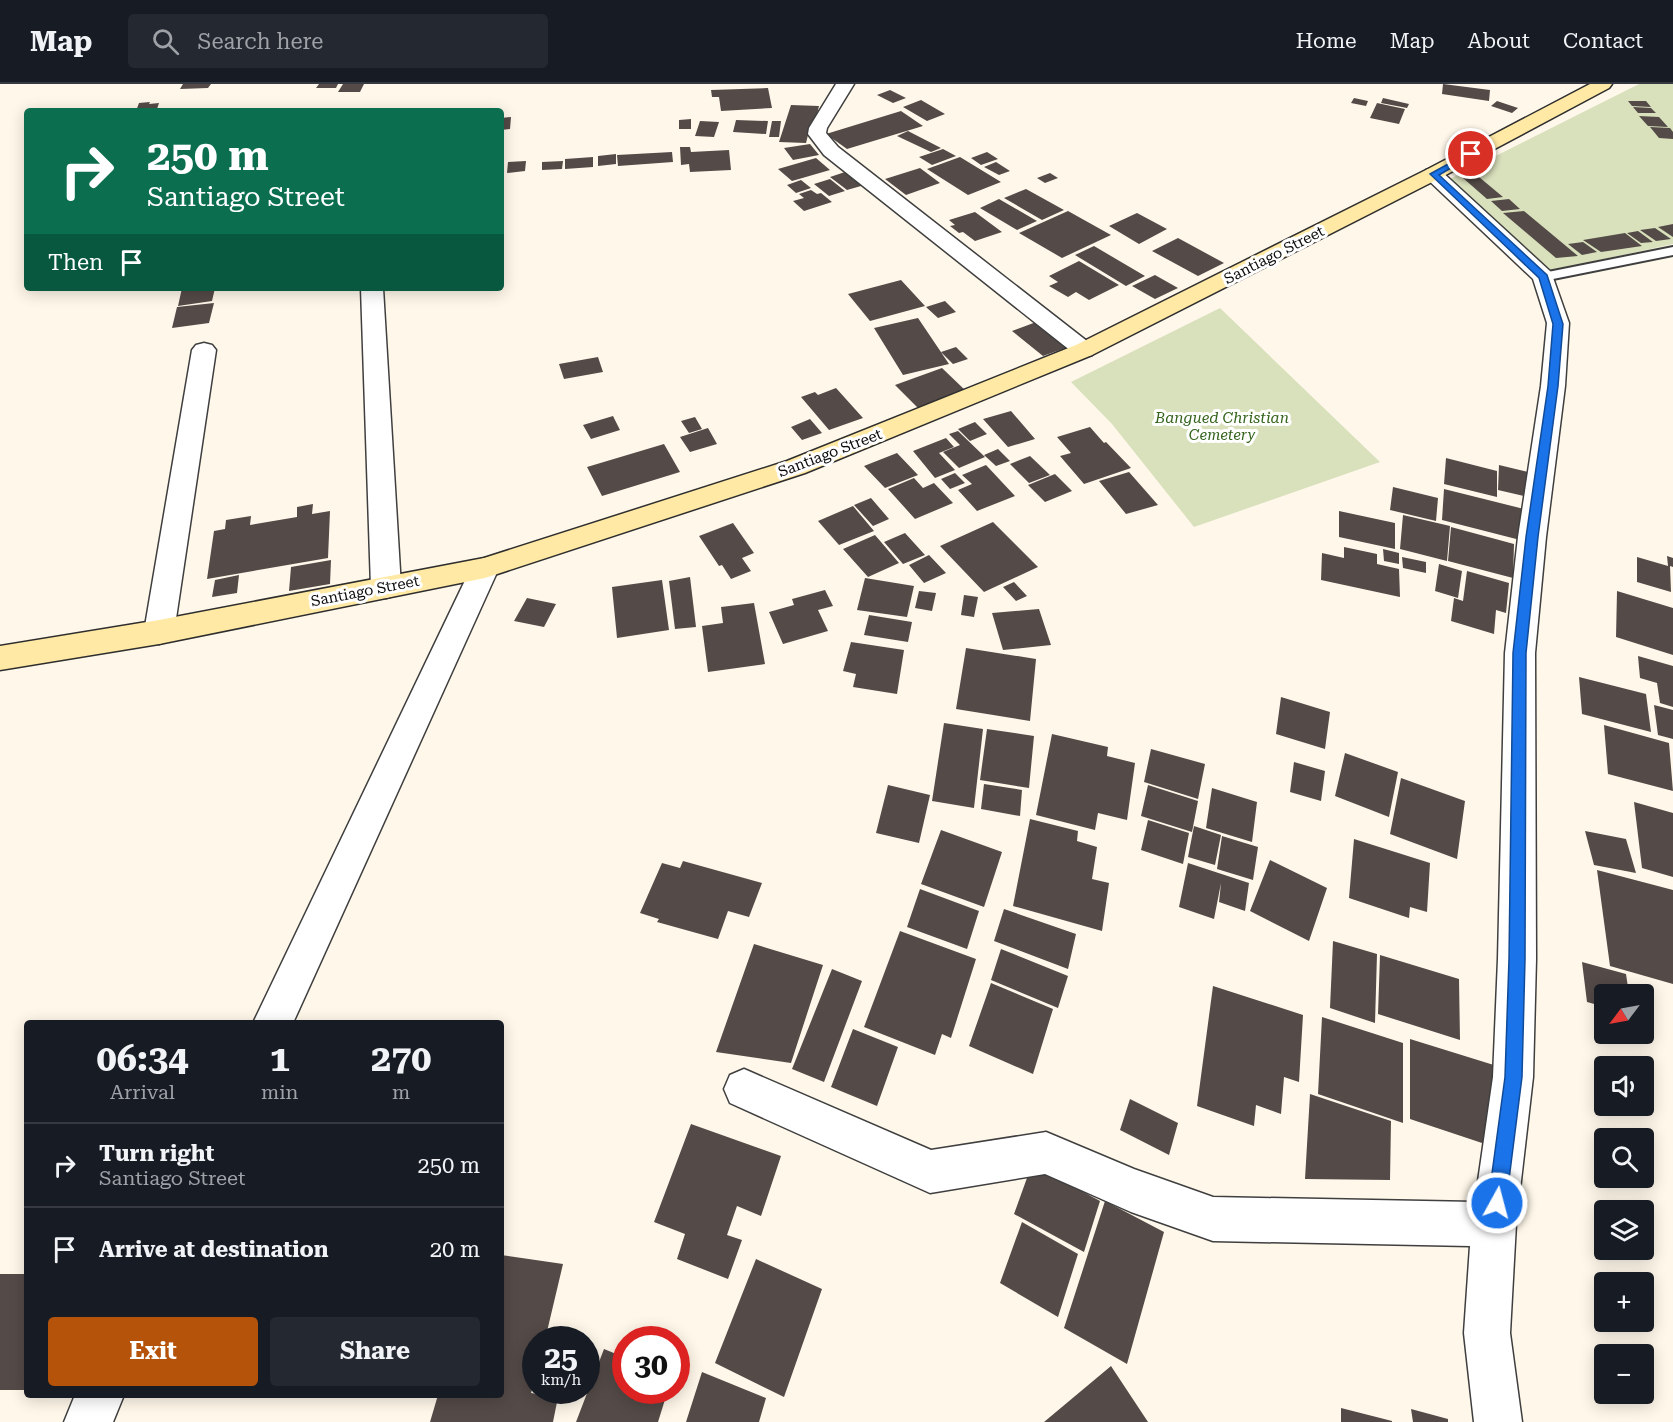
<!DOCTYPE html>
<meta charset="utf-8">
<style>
body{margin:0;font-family:"Roboto Serif",serif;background:#242831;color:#f1f3f6;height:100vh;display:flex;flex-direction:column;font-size:22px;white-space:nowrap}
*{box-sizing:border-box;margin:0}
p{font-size:20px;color:#9ea1a6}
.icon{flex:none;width:33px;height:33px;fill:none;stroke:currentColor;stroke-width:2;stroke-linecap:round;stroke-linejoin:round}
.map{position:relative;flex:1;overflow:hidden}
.details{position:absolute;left:24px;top:936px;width:480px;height:378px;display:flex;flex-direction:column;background:#171b24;border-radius:6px;box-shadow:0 3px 15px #0003}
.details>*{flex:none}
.guide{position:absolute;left:24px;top:24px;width:480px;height:183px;border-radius:6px;box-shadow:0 3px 15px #0003;background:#0b6e4f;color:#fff;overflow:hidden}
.needle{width:39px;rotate:238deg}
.fabs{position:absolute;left:1594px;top:900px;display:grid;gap:12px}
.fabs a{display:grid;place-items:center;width:60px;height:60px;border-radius:6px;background:#171b24;box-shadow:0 3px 15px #0003;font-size:30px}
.speed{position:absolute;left:522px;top:1242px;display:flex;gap:12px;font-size:30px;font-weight:700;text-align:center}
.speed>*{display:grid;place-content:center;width:78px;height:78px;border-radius:50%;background:#171b24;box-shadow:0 3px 15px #0003;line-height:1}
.speed small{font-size:15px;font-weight:400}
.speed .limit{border:9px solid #d22;background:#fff;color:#111}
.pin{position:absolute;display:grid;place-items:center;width:51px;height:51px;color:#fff;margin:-26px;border:3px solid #fff;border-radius:50%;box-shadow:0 2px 6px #0007}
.me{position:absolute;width:66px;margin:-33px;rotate:7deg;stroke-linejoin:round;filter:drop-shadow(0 0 4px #0008)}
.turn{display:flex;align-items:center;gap:21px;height:126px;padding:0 24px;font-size:27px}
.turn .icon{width:78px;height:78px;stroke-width:2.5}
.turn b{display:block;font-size:42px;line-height:51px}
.then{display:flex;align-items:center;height:57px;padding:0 24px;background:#0003;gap:12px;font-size:22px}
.eta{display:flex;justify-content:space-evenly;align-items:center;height:102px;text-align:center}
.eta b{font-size:36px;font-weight:700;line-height:42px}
.button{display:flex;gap:12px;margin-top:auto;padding:12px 24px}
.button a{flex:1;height:69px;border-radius:6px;background:#b45309;color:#fff;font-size:24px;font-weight:700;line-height:69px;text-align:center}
.button a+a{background:#242831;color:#f1f3f6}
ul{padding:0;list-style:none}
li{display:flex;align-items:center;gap:18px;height:84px;padding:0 24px;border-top:2px solid #363941}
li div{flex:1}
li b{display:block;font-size:22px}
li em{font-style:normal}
header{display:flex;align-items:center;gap:36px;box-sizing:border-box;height:84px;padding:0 30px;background:#171b24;border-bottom:2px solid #363941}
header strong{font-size:28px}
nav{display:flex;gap:33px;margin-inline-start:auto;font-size:21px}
.search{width:420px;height:54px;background:#242831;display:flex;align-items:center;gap:15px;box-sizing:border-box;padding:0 21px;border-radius:6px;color:#9ea1a6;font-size:22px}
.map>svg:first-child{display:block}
.cemetery{fill:#d9e0bc}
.building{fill:#544b48}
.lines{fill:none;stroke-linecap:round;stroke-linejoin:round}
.lane-casing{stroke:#3f3f3f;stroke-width:4}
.street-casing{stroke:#3f3f3f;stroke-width:3}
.secondary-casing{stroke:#2e2e2e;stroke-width:3}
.lane{fill:#fff;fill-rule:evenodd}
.street{fill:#fff;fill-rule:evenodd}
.secondary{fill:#ffe9a5;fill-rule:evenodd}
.route{fill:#1a73e8;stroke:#114b97;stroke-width:1.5}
.labels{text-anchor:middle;stroke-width:6;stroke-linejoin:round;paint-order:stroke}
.far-street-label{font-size:15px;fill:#0c0c0c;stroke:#fff}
.far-park-label{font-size:15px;font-style:italic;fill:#34631c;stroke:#fff}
</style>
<header>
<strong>Map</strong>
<div class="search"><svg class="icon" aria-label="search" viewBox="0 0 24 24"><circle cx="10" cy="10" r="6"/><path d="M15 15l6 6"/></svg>Search here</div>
<nav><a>Home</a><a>Map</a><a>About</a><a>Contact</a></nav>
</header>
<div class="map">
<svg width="1673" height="1338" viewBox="0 0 1673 1338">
<rect width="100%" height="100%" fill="#fff8ea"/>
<!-- cemetery -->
<path class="cemetery" d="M 1639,0 L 1673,0 L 1673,160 L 1550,187 L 1448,96 Z
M 1220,224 L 1380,378 L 1194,443 L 1112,340 L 1071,298 Z"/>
<!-- building -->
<path class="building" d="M 183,0 L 211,0 L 208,4 L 180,5 Z
M 319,0 L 338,0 L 336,4 L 316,4 Z
M 343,0 L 364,0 L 360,8 L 338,8 Z
M 1443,0 L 1490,6 L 1489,17 L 1442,10 Z
M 768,4 L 772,24 L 721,27 L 719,13 L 712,13 L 711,6 Z
M 890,6 L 906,14 L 893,19 L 877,11 Z
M 1354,14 L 1368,17 L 1366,22 L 1351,19 Z
M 1383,14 L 1409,20 L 1407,24 L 1381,19 Z
M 921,16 L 945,30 L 927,37 L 903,23 Z
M 1497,17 L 1518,24 L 1512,29 L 1491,22 Z
M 1628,17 L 1646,17 L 1651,23 L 1632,22 Z
M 150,18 L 149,20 L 159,19 L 157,25 L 168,24 L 167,27 L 136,27 L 139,19 Z
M 1377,19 L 1405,25 L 1399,40 L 1370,34 Z
M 791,21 L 819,22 L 813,48 L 809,47 L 806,59 L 779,58 Z
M 1633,23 L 1651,24 L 1656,29 L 1638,29 Z
M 901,27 L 923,42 L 847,65 L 826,50 Z
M 1639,32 L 1659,33 L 1668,43 L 1648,42 Z
M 511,33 L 510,45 L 501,46 L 501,34 Z
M 691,35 L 691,45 L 679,45 L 679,36 Z
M 736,36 L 768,37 L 766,50 L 733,48 Z
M 700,37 L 719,38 L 714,53 L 695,52 Z
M 772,37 L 781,37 L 779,53 L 769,53 Z
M 1650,43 L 1670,44 L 1673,48 L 1673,55 L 1659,54 Z
M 908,47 L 941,64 L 931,68 L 897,52 Z
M 810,60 L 819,71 L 793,76 L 784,64 Z
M 680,63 L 690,63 L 691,68 L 729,66 L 731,86 L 690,88 L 689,80 L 681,81 Z
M 943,65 L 956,72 L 932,81 L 919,73 Z
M 672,68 L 673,78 L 618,82 L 617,71 Z
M 987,68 L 998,75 L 981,81 L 971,74 Z
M 616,70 L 616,80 L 598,82 L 598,72 Z
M 593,73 L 593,83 L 565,85 L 565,75 Z
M 960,73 L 1001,98 L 968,111 L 927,85 Z
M 816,74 L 830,86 L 792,97 L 778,85 Z
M 526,77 L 525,87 L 507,89 L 508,78 Z
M 563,77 L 562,85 L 542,86 L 542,78 Z
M 996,78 L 1010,87 L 999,91 L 984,83 Z
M 920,84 L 940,99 L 906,111 L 885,95 Z
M 851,86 L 868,100 L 847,106 L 830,93 Z
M 1050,89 L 1058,94 L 1045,99 L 1037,94 Z
M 1479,93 L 1503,113 L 1487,115 L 1463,94 Z
M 830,95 L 845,107 L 829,112 L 814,100 Z
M 801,96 L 811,104 L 796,109 L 787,101 Z
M 1026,105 L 1064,126 L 1042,136 L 1004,114 Z
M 811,106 L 817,110 L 821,109 L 832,118 L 804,127 L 793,117 L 804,114 L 799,110 Z
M 999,115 L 1037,137 L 1017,146 L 980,124 Z
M 1509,115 L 1520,125 L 1502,127 L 1491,117 Z
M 1068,127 L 1111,151 L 1062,174 L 1019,149 Z
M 1524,127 L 1578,172 L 1556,174 L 1503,129 Z
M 975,128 L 1002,148 L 975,157 L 963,148 L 959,149 L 950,142 L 955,141 L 949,136 Z
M 1137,129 L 1167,145 L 1139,160 L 1109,142 Z
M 1673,140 L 1673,153 L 1658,143 Z
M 1655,144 L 1671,155 L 1656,157 L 1640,146 Z
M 1638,147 L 1653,158 L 1641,159 L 1627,149 Z
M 1625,149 L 1642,162 L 1601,168 L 1583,156 Z
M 1178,154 L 1224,179 L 1198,192 L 1152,167 Z
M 1583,158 L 1597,168 L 1582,171 L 1568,160 Z
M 1094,162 L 1145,192 L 1126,202 L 1075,171 Z
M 1079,177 L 1119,201 L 1089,216 L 1076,208 L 1068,213 L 1049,202 L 1058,198 L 1049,192 Z
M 1155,191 L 1178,204 L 1155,215 L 1132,202 Z
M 901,196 L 925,222 L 870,237 L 848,210 Z
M 182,204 L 215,204 L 212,217 L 178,222 Z
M 945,217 L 956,228 L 938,234 L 926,223 Z
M 214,219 L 209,239 L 172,244 L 177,223 Z
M 918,234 L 949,280 L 903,291 L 874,244 Z
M 1039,237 L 1071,262 L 1043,272 L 1012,247 Z
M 956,263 L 968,275 L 953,280 L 941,268 Z
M 598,273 L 603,288 L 564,295 L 559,280 Z
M 942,284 L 966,307 L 919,325 L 895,301 Z
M 836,304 L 863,334 L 829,346 L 801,313 L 815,308 L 818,311 Z
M 1011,327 L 1035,355 L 1008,363 L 983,335 Z
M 613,332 L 620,346 L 591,355 L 583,341 Z
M 695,333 L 702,345 L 689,349 L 681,337 Z
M 810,335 L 822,349 L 802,356 L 791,343 Z
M 975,338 L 987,350 L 970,357 L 958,345 Z
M 1090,343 L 1104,359 L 1106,358 L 1131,384 L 1084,400 L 1060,372 L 1071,369 L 1057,353 Z
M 708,344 L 717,360 L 690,368 L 680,353 Z
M 958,347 L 985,373 L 959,384 L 943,368 L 960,361 L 949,350 Z
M 946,354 L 954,363 L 939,369 L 955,386 L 935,394 L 913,367 Z
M 664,360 L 680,388 L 602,412 L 587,383 Z
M 998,365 L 1010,377 L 996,382 L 984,371 Z
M 897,369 L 918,391 L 885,404 L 864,382 Z
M 1030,372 L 1050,391 L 1029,399 L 1010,380 Z
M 1446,374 L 1497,387 L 1497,413 L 1444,400 Z
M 986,381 L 1015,412 L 977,427 L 958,406 L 972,400 L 962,391 Z
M 1499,381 L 1532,389 L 1532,414 L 1498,406 Z
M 1129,388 L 1158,421 L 1126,430 L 1099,397 Z
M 955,389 L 965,399 L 950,405 L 941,395 Z
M 1055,390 L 1072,407 L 1045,418 L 1028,401 Z
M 914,394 L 923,404 L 934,399 L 953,419 L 915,435 L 888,405 Z
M 1393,403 L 1438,414 L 1436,437 L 1390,426 Z
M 1444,405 L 1524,425 L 1524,457 L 1442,436 Z
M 871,414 L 889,435 L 873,442 L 854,421 Z
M 313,420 L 312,430 L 330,427 L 328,474 L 207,495 L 214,447 L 225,445 L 226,436 L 251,432 L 250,441 L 297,433 L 297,423 Z
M 853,422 L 874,447 L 839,461 L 818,437 Z
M 1339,427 L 1395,439 L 1395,465 L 1339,453 Z
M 1403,431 L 1450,442 L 1447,477 L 1400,465 Z
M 993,438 L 1038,483 L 984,508 L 940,462 Z
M 733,439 L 754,469 L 742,474 L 751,487 L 731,495 L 722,481 L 719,482 L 699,452 Z
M 1451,443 L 1514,460 L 1513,494 L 1448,477 Z
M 905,449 L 925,471 L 903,480 L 884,458 Z
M 875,451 L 899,479 L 868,493 L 843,465 Z
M 1344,463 L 1377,470 L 1377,480 L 1399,485 L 1400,513 L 1321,496 L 1322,469 L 1344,474 Z
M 1383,465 L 1399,469 L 1399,480 L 1384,477 Z
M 929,471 L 946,489 L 924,499 L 909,481 Z
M 1667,472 L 1673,474 L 1673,483 L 1670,482 L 1671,508 L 1637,498 L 1637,473 L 1668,482 Z
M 1402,473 L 1426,478 L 1426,489 L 1403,484 Z
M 331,476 L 330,500 L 289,507 L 291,483 Z
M 1439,480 L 1462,487 L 1458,514 L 1435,507 Z
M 1467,487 L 1509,499 L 1506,529 L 1496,526 L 1494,550 L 1451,537 L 1454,514 L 1463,517 Z
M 239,491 L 237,509 L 212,513 L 215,496 Z
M 690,493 L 696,543 L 675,545 L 669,497 Z
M 865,494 L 914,502 L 907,533 L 857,526 Z
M 662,496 L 669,546 L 617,554 L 612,503 Z
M 1014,498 L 1027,512 L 1016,517 L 1003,503 Z
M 825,506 L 833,522 L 818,526 L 828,547 L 783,560 L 769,528 L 794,521 L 792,515 Z
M 919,507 L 936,509 L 932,527 L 915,524 Z
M 1617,507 L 1673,524 L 1673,571 L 1616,553 Z
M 964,511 L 978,513 L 974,533 L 961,531 Z
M 527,514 L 556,520 L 544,543 L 514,537 Z
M 754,519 L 765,580 L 708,588 L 702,542 L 723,539 L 721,523 Z
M 1039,525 L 1051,561 L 1003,566 L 992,529 Z
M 869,531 L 912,538 L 908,558 L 864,551 Z
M 851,558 L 904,566 L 897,610 L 853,603 L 856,590 L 843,587 Z
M 966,564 L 1036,575 L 1030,637 L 956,625 Z
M 1638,572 L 1673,582 L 1673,623 L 1660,619 L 1657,599 L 1640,594 Z
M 1579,593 L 1646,610 L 1651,648 L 1582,630 Z
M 1281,613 L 1330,628 L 1325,665 L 1276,650 Z
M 1654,621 L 1673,626 L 1673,655 L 1658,651 Z
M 944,639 L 983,645 L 974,724 L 932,717 Z
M 1604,641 L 1669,659 L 1673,707 L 1608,690 Z
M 987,645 L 1034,652 L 1029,704 L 980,696 Z
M 1052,650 L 1108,663 L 1107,672 L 1135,679 L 1127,736 L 1098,729 L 1095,746 L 1036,731 Z
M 1151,665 L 1205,680 L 1198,715 L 1144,698 Z
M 1345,669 L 1398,688 L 1389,733 L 1335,712 Z
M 1294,678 L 1325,687 L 1321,717 L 1290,708 Z
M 1401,694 L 1465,717 L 1457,775 L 1390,750 Z
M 984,700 L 1022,706 L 1020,732 L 981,725 Z
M 888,701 L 930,711 L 919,759 L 876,749 Z
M 1148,701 L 1198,717 L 1192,748 L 1141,732 Z
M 1212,704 L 1257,718 L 1252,758 L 1206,744 Z
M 1634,718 L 1673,729 L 1673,793 L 1642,784 Z
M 1030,735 L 1078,747 L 1077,757 L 1097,763 L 1092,795 L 1109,799 L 1102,847 L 1013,822 Z
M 1148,736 L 1189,749 L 1183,780 L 1141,766 Z
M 1194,742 L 1221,751 L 1215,781 L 1188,773 Z
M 941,746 L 1002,768 L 984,823 L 921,800 Z
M 1585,747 L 1626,755 L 1636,789 L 1594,781 Z
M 1222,752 L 1258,763 L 1253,796 L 1217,785 Z
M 1354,755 L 1430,779 L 1427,828 L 1410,823 L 1409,834 L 1349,814 Z
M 1270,776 L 1327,804 L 1309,857 L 1250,827 Z
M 683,777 L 762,799 L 749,833 L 728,827 L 718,855 L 657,838 L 659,835 L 640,829 L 662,779 L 680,784 Z
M 1188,779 L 1249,799 L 1245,827 L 1219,818 L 1221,799 L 1214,835 L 1179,823 Z
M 1597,786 L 1673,806 L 1673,900 L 1610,882 Z
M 920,805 L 979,827 L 967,865 L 907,843 Z
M 1004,825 L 1076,850 L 1068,885 L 994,857 Z
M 900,847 L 976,875 L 951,954 L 942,950 L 935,971 L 864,943 Z
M 1333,857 L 1377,870 L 1375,939 L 1330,924 Z
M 754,860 L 823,881 L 791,979 L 716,968 Z
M 1001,865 L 1068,892 L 1058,924 L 991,896 Z
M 1380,871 L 1459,895 L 1460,956 L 1378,930 Z
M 1582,878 L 1626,890 L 1629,910 L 1605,910 L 1605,923 L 1587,918 Z
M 832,885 L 862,897 L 824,998 L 792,985 Z
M 991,899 L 1053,925 L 1033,990 L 969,962 Z
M 1213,902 L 1303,931 L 1299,998 L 1284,993 L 1281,1030 L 1256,1021 L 1254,1042 L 1197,1022 Z
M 1322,933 L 1403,959 L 1403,1039 L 1318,1010 Z
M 853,945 L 898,963 L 877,1022 L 831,1003 Z
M 1410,955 L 1497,982 L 1500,1065 L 1410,1035 Z
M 1310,1010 L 1391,1037 L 1390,1096 L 1305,1095 Z
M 1130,1015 L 1178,1039 L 1169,1071 L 1120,1046 Z
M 691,1040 L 781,1072 L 761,1132 L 737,1122 L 727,1151 L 742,1156 L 728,1195 L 677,1175 L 685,1150 L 654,1138 Z
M 1032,1080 L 1100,1117 L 1084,1168 L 1014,1130 Z
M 1105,1117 L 1164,1148 L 1127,1280 L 1064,1244 Z
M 1022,1138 L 1078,1170 L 1058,1233 L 1000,1199 Z
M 501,1171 L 563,1180 L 545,1256 L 536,1256 L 536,1292 L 531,1309 L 558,1313 L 553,1338 L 430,1338 L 438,1311 L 501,1311 Z
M 756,1175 L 822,1205 L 784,1313 L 715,1279 Z
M 0,1190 L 27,1190 L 27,1306 L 0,1306 Z
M 604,1265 L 626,1274 L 626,1306 L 668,1306 L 658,1338 L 576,1338 Z
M 1111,1282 L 1148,1338 L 1044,1338 Z
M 702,1288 L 766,1314 L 759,1338 L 686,1338 Z
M 1341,1324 L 1392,1337 L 1392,1338 L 1341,1338 Z
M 1411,1325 L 1448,1335 L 1448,1338 L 1413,1338 Z"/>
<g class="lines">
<defs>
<path id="lane" d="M 1673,163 L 1673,171 L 1543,197 L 1536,193 L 1543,189 Z"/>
<path id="street" d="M 836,0 L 854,0 L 827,44 L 826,49 L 838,63 L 1092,261 L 1096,266 L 1092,271 L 1084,273 L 1076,271 L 824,71 L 808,50 L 809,44 Z
M 1433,84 L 1440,86 L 1551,188 L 1569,239 L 1565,302 L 1546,453 L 1535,569 L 1536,875 L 1533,993 L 1516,1140 L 1510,1249 L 1522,1338 L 1474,1338 L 1464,1249 L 1470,1162 L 1213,1157 L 1131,1128 L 1045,1090 L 930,1109 L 730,1019 L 724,1005 L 730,991 L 744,985 L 931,1066 L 1046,1048 L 1134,1085 L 1213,1113 L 1475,1118 L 1493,993 L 1498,875 L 1505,569 L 1518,453 L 1541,302 L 1547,239 L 1533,195 L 1426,94 L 1423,90 L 1426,86 Z
M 361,204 L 383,204 L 401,503 L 396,511 L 386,514 L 376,511 L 371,503 Z
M 204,259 L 212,261 L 216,266 L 174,548 L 170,556 L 159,560 L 148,556 L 144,548 L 192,266 L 196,261 Z
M 485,474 L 495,477 L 499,484 L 293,939 L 253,939 L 471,484 L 475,477 Z
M 75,1311 L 124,1311 L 113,1338 L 64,1338 Z"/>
<path id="secondary" d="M 1590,0 L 1612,0 L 1609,4 L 1440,94 L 1092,271 L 805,389 L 485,494 L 159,560 L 0,586 L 0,562 L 159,536 L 484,474 L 787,377 L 1076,261 L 1426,86 Z"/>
</defs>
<!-- lane casing -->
<use href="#lane" class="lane-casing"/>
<!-- street casing -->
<use href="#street" class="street-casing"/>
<!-- secondary casing -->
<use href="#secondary" class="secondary-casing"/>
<!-- lane -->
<use href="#lane" class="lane"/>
<!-- street -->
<use href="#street" class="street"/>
<!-- secondary -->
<use href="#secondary" class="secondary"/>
</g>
<!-- route -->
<path class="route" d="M 1468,69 L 1475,70 L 1439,91 L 1547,191 L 1563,240 L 1558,302 L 1538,453 L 1526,569 L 1525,875 L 1522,993 L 1506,1119 L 1504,1125 L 1497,1128 L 1491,1125 L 1488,1119 L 1505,993 L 1509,875 L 1513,569 L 1526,453 L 1548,302 L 1553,240 L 1539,194 L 1430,90 Z"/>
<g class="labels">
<!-- far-street labels -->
<g class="far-street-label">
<text transform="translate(1274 171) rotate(-27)" y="5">Santiago Street</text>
<text transform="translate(830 369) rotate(-21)" y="5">Santiago Street</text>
<text transform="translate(365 507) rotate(-11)" y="5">Santiago Street</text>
</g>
<!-- far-park labels -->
<g class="far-park-label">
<text x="1222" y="339">Bangued Christian<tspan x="1222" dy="17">Cemetery</tspan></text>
</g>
</g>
</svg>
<div class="fabs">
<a><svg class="needle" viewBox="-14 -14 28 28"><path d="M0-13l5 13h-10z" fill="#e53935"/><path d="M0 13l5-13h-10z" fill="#9ea1a6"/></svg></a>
<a><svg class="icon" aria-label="sound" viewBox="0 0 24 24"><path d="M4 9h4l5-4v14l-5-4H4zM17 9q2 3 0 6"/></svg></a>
<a><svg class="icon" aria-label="search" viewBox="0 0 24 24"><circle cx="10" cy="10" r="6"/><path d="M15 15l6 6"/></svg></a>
<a><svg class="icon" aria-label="layers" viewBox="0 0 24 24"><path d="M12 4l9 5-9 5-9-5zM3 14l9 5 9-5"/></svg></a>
<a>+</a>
<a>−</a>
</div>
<div class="speed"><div>25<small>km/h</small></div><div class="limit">30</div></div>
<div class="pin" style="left:1471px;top:70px;background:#d93025"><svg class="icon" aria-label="arrive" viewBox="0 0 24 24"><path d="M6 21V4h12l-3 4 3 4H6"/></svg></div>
<svg class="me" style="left:1497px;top:1119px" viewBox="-20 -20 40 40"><circle r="17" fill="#1a73e8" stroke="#fff" stroke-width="3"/><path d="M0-11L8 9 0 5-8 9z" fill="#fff"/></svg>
<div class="guide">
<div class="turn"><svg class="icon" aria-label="right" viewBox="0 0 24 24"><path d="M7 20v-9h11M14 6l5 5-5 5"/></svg><div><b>250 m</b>Santiago Street</div></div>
<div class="then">Then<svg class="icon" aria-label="arrive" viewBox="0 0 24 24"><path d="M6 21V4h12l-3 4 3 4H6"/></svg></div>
</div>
<section class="details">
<div class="eta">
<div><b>06:34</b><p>Arrival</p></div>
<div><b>1</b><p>min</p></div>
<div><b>270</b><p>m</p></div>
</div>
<ul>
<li><svg class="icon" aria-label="right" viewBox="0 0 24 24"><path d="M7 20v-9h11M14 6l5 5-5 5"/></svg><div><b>Turn right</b><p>Santiago Street</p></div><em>250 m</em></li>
<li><svg class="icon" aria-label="arrive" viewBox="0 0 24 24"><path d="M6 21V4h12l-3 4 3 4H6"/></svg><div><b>Arrive at destination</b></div><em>20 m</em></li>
</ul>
<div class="button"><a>Exit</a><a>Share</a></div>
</section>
</div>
